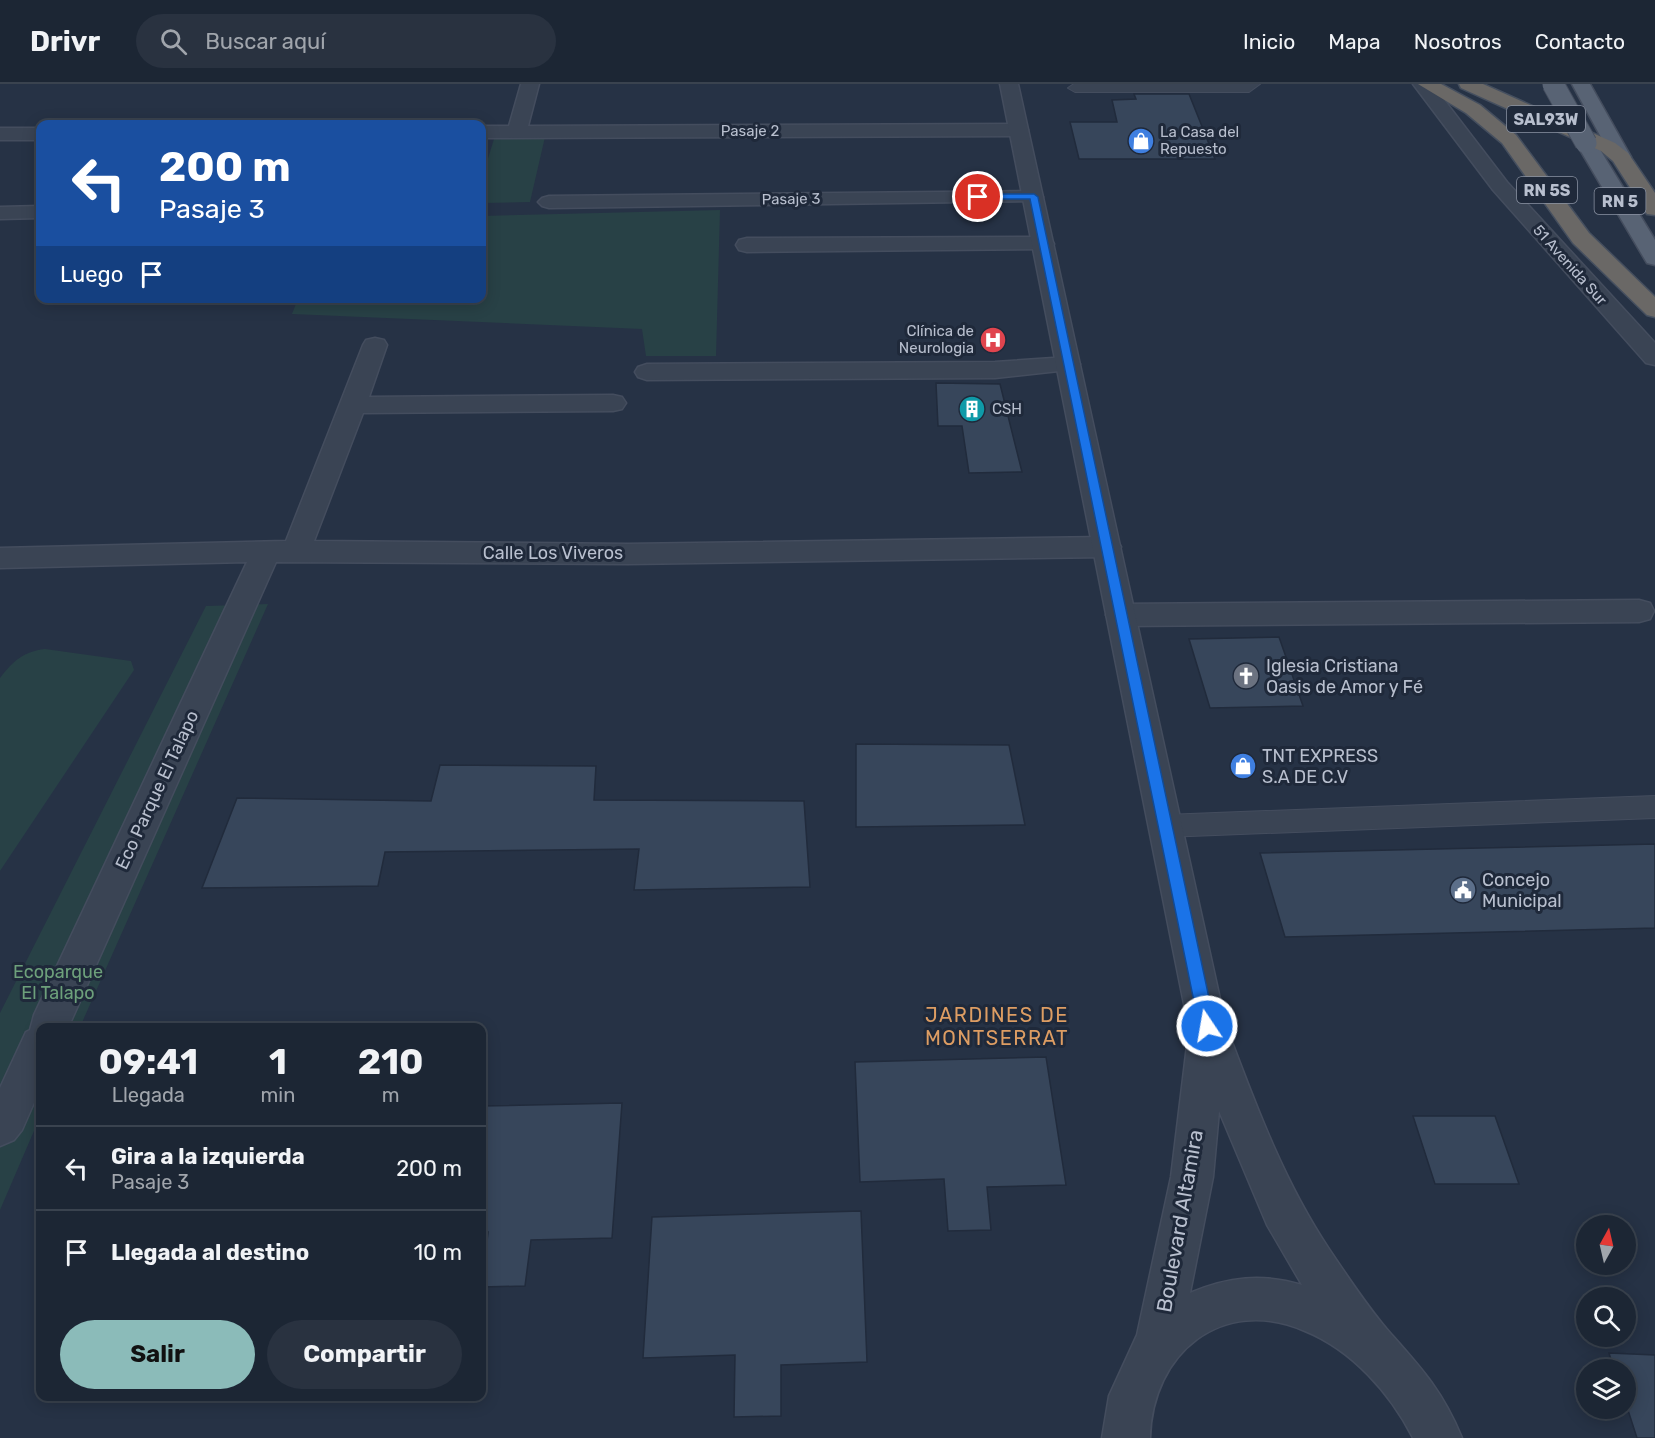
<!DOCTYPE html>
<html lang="es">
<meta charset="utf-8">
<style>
body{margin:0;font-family:Rubik,sans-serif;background:#293240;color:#f1f3f6;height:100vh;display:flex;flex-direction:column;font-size:22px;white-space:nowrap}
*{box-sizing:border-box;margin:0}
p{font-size:20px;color:#a0a5ac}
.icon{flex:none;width:33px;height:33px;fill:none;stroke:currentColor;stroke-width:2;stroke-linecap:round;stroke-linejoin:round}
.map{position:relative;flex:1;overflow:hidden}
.panel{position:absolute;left:36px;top:939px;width:450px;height:378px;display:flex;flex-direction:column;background:#1c2634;border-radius:12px;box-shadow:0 3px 15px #0003,0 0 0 2px #3a434f}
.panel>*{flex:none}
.guide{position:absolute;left:36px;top:36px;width:450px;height:183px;border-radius:12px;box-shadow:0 3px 15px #0003,0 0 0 2px #3a434f;background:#1a4fa0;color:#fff;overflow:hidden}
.needle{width:39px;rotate:8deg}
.controls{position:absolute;left:1576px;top:1131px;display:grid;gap:12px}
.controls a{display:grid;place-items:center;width:60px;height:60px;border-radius:50%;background:#1c2634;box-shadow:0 3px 15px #0003,0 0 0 2px #3a434f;font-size:30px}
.pin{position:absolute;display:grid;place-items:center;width:51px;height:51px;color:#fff;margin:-26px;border:3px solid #fff;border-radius:50%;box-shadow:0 2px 6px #0007}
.me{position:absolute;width:66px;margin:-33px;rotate:348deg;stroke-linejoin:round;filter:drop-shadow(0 0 4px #0008)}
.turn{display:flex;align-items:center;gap:21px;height:126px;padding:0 24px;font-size:27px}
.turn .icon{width:78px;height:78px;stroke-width:2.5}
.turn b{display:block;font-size:42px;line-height:51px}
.then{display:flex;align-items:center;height:57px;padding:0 24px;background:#0003;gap:12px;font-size:22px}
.eta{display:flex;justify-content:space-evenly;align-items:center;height:102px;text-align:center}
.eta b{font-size:36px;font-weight:700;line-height:42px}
.button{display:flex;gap:12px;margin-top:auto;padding:12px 24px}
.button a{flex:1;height:69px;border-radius:36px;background:#8bbbb9;color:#111;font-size:24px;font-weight:700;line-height:69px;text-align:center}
.button a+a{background:#293240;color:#f1f3f6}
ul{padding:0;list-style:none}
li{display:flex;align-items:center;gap:18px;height:84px;padding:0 24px;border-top:2px solid #3a434f}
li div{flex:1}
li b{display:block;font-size:22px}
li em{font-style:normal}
header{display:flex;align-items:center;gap:36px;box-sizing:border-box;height:84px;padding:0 30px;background:#1c2634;border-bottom:2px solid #3a434f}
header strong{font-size:28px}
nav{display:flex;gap:33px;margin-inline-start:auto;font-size:21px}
.search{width:420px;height:54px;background:#293240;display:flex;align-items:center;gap:15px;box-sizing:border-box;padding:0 21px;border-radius:33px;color:#a0a5ac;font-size:22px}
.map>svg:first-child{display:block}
.green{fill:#284146}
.building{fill:#37465b;stroke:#212b3c;stroke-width:1.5}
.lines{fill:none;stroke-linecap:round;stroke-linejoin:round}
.service-casing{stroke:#444d5e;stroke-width:2}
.minor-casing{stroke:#444d5e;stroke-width:3}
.tertiary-casing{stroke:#444d5e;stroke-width:3}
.primary-casing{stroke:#444d5e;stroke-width:3}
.trunk-casing{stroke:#454f5f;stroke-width:3}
.service{fill:#3a4454;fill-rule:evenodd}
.minor{fill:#3a4454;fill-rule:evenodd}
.tertiary{fill:#3a4454;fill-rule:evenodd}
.primary{fill:#586374;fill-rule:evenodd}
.trunk{fill:#6a6866;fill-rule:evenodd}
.primary-bridge-casing{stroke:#444d5e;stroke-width:23;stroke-linecap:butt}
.primary-bridge{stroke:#586374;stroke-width:21}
.route{fill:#1a73e8;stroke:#114b97;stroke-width:1.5}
.labels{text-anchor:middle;stroke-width:6;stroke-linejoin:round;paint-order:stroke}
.far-street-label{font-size:15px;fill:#b8bfce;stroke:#1f293a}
.far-poi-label{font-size:15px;fill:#b8bfce;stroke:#1f293a;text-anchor:start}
.shield{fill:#1f293a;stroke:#8a92a2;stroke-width:1.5}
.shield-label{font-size:16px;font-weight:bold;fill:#b8bfce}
.street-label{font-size:18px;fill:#b8bfce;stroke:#1f293a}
.poi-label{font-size:18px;fill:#b8bfce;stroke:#1f293a;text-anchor:start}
.park-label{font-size:18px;fill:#6da07b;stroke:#1f293a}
.neighbourhood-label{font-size:20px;letter-spacing:1.5px;fill:#dd9d63;stroke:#1f293a}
.near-street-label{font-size:21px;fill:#b8bfce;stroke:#1f293a}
</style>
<header>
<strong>Drivr</strong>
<div class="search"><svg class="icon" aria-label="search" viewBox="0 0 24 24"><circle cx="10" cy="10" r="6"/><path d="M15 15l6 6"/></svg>Buscar aquí</div>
<nav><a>Inicio</a><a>Mapa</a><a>Nosotros</a><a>Contacto</a></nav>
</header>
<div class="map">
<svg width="1655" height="1354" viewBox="0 0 1655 1354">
<rect width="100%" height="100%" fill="#263245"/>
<!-- green -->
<path class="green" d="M 545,53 L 530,118 L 482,119 L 482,94 L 494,55 Z
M 720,126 L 716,272 L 646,272 L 642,245 L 292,230 L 298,215 L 482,214 L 482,132 Z
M 268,520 L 80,943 L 40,944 L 40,1033 L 0,1126 L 0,929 L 206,522 Z
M 45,565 L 131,577 L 134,586 L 0,787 L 0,594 C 14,576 23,568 45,565 Z"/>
<!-- building -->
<path class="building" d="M 1134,10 L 1189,10 L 1215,75 L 1079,75 L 1070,38 L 1117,38 L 1112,16 L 1136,15 Z
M 936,299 L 1000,300 L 1022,388 L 969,389 L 962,342 L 938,342 Z
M 1279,553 L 1303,622 L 1210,624 L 1189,555 Z
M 856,660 L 1009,661 L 1025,741 L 856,743 Z
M 440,681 L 596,682 L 594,716 L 804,717 L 810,803 L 634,806 L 639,765 L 385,768 L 378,802 L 202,804 L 237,714 L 431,717 Z
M 1655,760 L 1655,844 L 1285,853 L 1260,769 Z
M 1046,973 L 1066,1101 L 987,1103 L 991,1146 L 948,1147 L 944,1095 L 860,1098 L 855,978 Z
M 622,1019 L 612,1154 L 531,1156 L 525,1202 L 482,1203 L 488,1148 L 482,1148 L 482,1022 Z
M 1413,1032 L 1495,1032 L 1519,1100 L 1435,1100 Z
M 861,1127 L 867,1278 L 781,1281 L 781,1332 L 734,1333 L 735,1271 L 643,1274 L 652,1133 Z
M 1609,1269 L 1655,1271 L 1655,1354 L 1637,1354 L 1626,1320 L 1626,1286 L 1614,1286 Z"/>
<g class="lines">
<defs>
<path id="service" d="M 1260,0 L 1249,8 L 1075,8 L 1068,4 L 1074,0 Z
M 1655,712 L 1655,734 L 1165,753 L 1156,750 L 1152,742 L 1156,734 L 1165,731 Z"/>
<path id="minor" d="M 521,0 L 539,0 L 528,42 L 1018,40 L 1028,46 L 1018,52 L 482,54 L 482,42 L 509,42 Z
M 1413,0 L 1432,0 L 1507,98 L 1655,259 L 1655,281 L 1646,279 L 1493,106 Z
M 0,44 L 40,44 L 40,56 L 0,56 Z
M 1033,107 L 1040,109 L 1043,113 L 1040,117 L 549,124 L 542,122 L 538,118 L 542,114 L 549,112 Z
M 40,122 L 40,134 L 0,135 L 0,123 Z
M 1043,153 L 1051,155 L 1054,160 L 1051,165 L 747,168 L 739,166 L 736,161 L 739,156 L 747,154 Z
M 375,254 L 384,256 L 387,261 L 369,313 L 613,311 L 622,313 L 626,319 L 622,325 L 613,327 L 363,329 L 314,457 L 628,460 L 1107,453 L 1117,456 L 1121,463 L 1117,470 L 1107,473 L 628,480 L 276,478 L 68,944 L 40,944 L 40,1005 L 22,1046 L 14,1056 L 0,1062 L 0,1004 L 26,948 L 30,946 L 34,931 L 247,478 L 0,484 L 0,464 L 286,457 L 363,261 L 366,256 Z
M 1068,273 L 1077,275 L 1080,280 L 1077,285 L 995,294 L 647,296 L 638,293 L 635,288 L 638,283 L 647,280 L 995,278 Z
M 1639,516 L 1650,519 L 1654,527 L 1650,535 L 1639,538 L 1121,542 L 1110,539 L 1106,531 L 1110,523 L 1121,520 Z"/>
<path id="tertiary" d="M 1000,0 L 1018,0 L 1226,942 C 1255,1019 1283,1096 1329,1165 C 1348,1193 1368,1224 1391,1250 C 1423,1286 1443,1308 1462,1354 L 1413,1354 C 1391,1310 1352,1266 1305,1247 C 1222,1211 1152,1269 1150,1354 L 1102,1354 L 1109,1312 L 1137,1251 L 1171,1093 L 1189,945 ZM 1219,1027 L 1267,1141 L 1302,1201 C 1262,1189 1228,1193 1190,1209 L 1213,1093 Z"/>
<path id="primary" d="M 1572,0 L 1590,0 L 1631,73 L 1628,77 L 1614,77 Z
M 1586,53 L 1593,55 L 1596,59 L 1655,156 L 1655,181 L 1647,179 L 1644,174 L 1576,59 L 1579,55 Z"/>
<path id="trunk" d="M 1418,0 L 1441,0 L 1480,21 L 1516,51 L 1589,149 L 1655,213 L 1655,233 L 1647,231 L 1573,159 L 1502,59 L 1466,29 Z
M 1459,0 L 1483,0 L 1615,59 L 1628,69 L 1655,109 L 1655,131 L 1647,130 L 1613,77 L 1601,67 L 1461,4 Z"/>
</defs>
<!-- service casing -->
<use href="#service" class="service-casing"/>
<!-- minor casing -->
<use href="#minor" class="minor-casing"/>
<!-- tertiary casing -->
<use href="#tertiary" class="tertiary-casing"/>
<!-- primary casing -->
<use href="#primary" class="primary-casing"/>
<!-- trunk casing -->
<use href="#trunk" class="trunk-casing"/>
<!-- service -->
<use href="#service" class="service"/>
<!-- minor -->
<use href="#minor" class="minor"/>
<!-- tertiary -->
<use href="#tertiary" class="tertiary"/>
<!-- primary -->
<use href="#primary" class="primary"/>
<!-- trunk -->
<use href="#trunk" class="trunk"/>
<defs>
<path id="primary-bridge" d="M 1553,0 L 1586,59"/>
</defs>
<!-- primary-bridge casing -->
<use href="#primary-bridge" class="primary-bridge-casing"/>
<!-- primary-bridge -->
<use href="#primary-bridge" class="primary-bridge"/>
</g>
<!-- route -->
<path class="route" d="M 978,110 L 1034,110 L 1038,113 L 1215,942 L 1212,948 L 1207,950 L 1201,948 L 1199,942 L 1030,115 L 975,115 Z"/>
<!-- icons -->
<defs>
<symbol id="shop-disc" viewBox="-11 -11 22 22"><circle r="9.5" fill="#3f7fe0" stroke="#1f293a"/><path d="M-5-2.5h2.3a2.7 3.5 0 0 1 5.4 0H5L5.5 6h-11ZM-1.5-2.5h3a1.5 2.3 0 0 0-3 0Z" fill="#fff"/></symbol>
<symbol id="hospital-disc" viewBox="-11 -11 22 22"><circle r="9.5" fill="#e0444e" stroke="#1f293a"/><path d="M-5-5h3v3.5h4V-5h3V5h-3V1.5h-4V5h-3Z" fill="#fff"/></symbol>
<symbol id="building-disc" viewBox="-11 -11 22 22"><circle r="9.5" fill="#0f9aa8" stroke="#1f293a"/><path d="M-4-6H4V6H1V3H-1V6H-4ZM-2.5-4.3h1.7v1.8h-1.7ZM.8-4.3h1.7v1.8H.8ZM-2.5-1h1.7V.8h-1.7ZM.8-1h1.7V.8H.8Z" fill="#fff"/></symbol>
<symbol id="church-disc" viewBox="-11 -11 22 22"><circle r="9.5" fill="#6b7280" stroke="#1f293a"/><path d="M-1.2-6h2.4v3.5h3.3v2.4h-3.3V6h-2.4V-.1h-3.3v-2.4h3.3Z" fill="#fff"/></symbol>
<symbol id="civic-disc" viewBox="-11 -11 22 22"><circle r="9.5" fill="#5c6f8a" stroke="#1f293a"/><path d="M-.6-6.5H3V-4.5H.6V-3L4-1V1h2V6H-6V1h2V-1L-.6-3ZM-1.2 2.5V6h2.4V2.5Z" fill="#fff"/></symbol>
</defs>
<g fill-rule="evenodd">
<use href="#shop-disc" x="1126" y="42" width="30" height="30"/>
<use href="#hospital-disc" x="978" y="241" width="30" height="30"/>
<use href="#building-disc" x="957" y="310" width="30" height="30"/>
<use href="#church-disc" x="1231" y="577" width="30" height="30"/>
<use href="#shop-disc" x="1228" y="667" width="30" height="30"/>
<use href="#civic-disc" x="1448" y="791" width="30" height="30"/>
</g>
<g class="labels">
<!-- far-street labels -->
<g class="far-street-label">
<text x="750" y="52">Pasaje 2</text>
<text transform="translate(791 115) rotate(-1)" y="5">Pasaje 3</text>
<text transform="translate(1570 181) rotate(48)" y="5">51 Avenida Sur</text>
</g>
<!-- far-poi labels -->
<g class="far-poi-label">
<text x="1160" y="53">La Casa del<tspan x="1160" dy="17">Repuesto</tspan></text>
<text x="974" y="252" text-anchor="end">Clínica de<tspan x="974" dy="17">Neurologia</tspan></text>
<text x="992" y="330">CSH</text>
</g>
<!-- shield labels -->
<g class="shield">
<rect x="1507" y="22" width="78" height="26" rx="4.5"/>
<rect x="1517" y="93" width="60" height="26" rx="4.5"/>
<rect x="1594.5" y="104" width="51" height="26" rx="4.5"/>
</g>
<g class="shield-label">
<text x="1546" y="41">SAL93W</text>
<text x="1547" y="112">RN 5S</text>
<text x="1620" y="123">RN 5</text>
</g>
<!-- street labels -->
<g class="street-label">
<text x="553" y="475">Calle Los Viveros</text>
<text transform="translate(157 706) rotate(-65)" y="6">Eco Parque El Talapo</text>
</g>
<!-- poi labels -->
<g class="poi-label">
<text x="1266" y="588">Iglesia Cristiana<tspan x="1266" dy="21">Oasis de Amor y Fé</tspan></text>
<text x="1262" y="678">TNT EXPRESS<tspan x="1262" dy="21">S.A DE C.V</tspan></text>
<text x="1482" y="802">Concejo<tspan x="1482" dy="21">Municipal</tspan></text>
</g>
<!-- park labels -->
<g class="park-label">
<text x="58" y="894">Ecoparque<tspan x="58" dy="21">El Talapo</tspan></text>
</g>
<!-- neighbourhood labels -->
<g class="neighbourhood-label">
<text x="997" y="938">JARDINES DE<tspan x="997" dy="23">MONTSERRAT</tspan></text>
</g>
<!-- near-street labels -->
<g class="near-street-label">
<text transform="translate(1180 1137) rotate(-80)" y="7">Boulevard Altamira</text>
</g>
</g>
</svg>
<div class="controls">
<a><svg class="needle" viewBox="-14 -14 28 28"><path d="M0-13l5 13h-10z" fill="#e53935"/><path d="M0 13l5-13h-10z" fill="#a0a5ac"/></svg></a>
<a><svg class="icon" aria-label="search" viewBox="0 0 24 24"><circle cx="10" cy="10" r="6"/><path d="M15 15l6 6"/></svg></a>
<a><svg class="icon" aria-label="layers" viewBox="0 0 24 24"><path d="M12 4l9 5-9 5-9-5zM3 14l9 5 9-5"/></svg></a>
</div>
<div class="pin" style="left:978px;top:113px;background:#d93025"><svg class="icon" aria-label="arrive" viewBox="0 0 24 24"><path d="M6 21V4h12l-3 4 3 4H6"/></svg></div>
<svg class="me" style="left:1207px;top:942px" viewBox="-20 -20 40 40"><circle r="17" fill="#1a73e8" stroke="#fff" stroke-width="3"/><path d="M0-11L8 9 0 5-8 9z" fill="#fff"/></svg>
<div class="guide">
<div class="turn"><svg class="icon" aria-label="left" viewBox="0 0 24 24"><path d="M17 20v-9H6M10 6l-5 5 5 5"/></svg><div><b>200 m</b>Pasaje 3</div></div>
<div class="then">Luego<svg class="icon" aria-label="arrive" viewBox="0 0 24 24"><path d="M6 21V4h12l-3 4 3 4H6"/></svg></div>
</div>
<section class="panel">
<div class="eta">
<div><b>09:41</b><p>Llegada</p></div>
<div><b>1</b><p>min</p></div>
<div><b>210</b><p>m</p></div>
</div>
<ul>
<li><svg class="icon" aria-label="left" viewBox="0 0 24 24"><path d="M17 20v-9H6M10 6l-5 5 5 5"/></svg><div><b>Gira a la izquierda</b><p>Pasaje 3</p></div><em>200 m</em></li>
<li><svg class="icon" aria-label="arrive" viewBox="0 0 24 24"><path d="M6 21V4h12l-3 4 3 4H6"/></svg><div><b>Llegada al destino</b></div><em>10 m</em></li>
</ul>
<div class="button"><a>Salir</a><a>Compartir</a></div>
</section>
</div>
